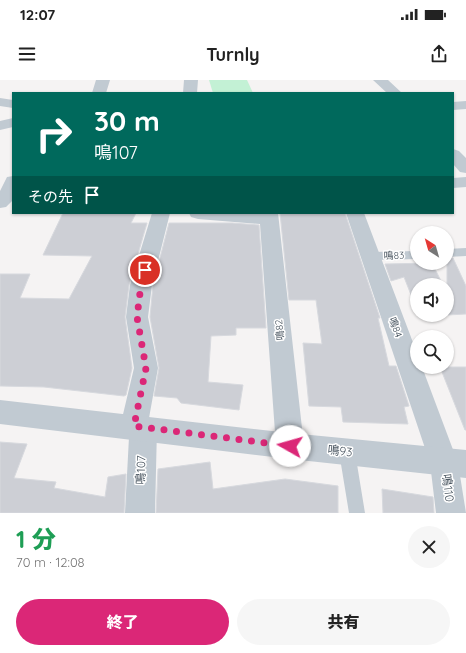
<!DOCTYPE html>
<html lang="ja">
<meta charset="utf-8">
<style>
body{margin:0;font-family:Quicksand,"Noto Sans JP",sans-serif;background:#f6f6f6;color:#222;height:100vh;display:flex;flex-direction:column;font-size:15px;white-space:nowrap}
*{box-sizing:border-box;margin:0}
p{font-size:13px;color:#767676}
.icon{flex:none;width:22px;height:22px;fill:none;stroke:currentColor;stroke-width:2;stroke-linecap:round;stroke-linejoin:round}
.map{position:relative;height:433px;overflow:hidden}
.sheet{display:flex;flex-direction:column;background:#fff;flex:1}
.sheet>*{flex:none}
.hud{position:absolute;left:12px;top:12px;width:442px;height:122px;border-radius:0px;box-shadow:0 1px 3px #0004;background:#00695c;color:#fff;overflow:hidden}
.needle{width:26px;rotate:323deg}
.buttons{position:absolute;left:410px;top:146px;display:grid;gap:8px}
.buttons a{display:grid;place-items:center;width:44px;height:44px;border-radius:50%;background:#fff;box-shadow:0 1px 3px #0004;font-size:20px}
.pin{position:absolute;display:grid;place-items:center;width:34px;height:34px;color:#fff;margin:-17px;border:2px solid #fff;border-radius:50%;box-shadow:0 1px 4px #0007}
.me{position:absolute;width:44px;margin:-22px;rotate:277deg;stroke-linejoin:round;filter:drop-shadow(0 0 3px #0008)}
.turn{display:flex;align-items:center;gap:14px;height:84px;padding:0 16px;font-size:18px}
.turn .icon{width:52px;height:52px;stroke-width:2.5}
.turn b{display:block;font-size:28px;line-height:34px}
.then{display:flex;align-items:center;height:38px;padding:0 16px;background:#0003;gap:8px;font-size:15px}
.round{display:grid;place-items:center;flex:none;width:42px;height:42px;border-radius:21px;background:#f6f6f6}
.overview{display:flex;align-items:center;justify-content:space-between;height:68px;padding:0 16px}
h1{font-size:24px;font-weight:800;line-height:30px;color:#1e9e55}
.primary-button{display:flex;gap:8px;margin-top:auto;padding:8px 16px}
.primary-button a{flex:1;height:46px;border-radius:24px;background:#db2777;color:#fff;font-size:16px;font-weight:800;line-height:46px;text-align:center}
.primary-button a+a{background:#f6f6f6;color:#222}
.status{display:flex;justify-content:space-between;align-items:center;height:28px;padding:0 20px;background:#fff;direction:ltr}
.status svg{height:11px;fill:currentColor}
header{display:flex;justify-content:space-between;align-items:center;height:52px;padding:0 16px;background:#fff;font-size:18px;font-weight:800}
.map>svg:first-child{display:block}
.green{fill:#c3f1d5}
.building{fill:#cdcfd5;stroke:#d7d9de}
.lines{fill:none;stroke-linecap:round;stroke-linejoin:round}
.service{fill:#c1cad2;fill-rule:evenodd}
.minor{fill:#c1cad2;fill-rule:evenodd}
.tertiary{fill:#c1cad2;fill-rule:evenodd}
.route{stroke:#db2777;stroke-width:7;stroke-dasharray:0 12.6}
.labels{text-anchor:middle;stroke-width:3;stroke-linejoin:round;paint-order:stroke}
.street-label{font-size:10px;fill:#4a5661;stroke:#fff}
.near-street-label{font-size:12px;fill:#4a5661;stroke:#fff}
</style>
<div class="status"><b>12:07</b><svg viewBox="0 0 49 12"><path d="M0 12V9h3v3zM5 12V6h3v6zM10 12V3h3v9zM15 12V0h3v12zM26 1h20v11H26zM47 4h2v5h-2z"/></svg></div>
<header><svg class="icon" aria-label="menu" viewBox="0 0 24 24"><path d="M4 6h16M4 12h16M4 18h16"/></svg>Turnly<svg class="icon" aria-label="share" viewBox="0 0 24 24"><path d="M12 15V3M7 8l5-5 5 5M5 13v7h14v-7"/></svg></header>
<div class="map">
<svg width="466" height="433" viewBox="0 0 466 433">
<rect width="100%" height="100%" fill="#f5f3f3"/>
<!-- green -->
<path class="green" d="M 209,0 L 247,0 L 253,13 L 213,13 Z"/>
<!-- building -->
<path class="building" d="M 63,133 L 136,133 L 131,143 L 147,143 L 129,205 L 125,237 L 132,288 L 126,315 L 124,316 L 44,307 L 0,306 L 0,194 L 30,194 L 20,218 L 69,219 L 92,176 L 43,175 Z
M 280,133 L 345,133 L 380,238 L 378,238 L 389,286 L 396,286 L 409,326 L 404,327 L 408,344 L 343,342 L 341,327 L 309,326 L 303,263 L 322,264 L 316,220 L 289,220 Z
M 169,143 L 232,143 L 259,145 L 266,248 L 236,248 L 236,255 L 211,256 L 208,302 L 243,305 L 239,330 L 181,323 L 177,318 L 154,316 L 159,288 L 150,237 L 153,205 Z
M 447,178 L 453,178 L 466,206 L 466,234 L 447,235 Z
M 432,183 L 443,205 L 417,205 L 417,230 L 404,197 L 391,201 L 385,184 Z
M 440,287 L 466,287 L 466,350 L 465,350 Z
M 0,362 L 27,364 L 14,398 L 56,402 L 54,408 L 105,417 L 108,397 L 126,394 L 124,433 L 0,433 Z
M 210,382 L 213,409 L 285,399 L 338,406 L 338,433 L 156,433 L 158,389 Z
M 382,409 L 433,417 L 434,433 L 383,433 Z"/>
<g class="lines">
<!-- service -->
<path class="service" d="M 466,168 L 466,176 L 447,177 L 447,169 Z
M 417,171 L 417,179 L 371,180 L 367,179 L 365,176 L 367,173 L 371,172 Z
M 347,365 L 352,367 L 355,372 L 365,433 L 349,433 L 339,372 L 342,367 Z"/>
<!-- minor -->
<path class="minor" d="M 96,0 L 110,0 L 106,13 L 92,13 Z
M 184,0 L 198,0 L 197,13 L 183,13 Z
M 13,38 L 13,47 L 0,50 L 0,41 Z
M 13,96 L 13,120 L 6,127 L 0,128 L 0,111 L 7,97 Z
M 466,97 L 466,107 L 453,108 L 453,98 Z
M 152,133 L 170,133 L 152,205 L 148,237 L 158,288 L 149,338 L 153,339 L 157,348 L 155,433 L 125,433 L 129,357 L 124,356 L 120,347 L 134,288 L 126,237 L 130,205 Z
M 189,133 L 278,133 L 304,366 L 300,375 L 290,379 L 280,375 L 276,366 L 260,144 L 198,139 L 191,137 Z
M 346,133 L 364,133 L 417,273 L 417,287 L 422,287 L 458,383 L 466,433 L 436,433 L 430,383 Z"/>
<!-- tertiary -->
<path class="tertiary" d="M 373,0 L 388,0 L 402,13 L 387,13 Z
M 0,18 L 13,20 L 13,28 L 0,26 Z
M 466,21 L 466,29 L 453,30 L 453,22 Z
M 453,69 L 459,71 L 466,78 L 466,93 L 460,92 L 453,84 Z
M 0,320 L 290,353 L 466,370 L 466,398 L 290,379 L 0,344 Z"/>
</g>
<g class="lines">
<!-- route -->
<path class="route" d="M 145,190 L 141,205 L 137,237 L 146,288 L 134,346 L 290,366"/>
</g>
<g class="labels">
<!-- street labels -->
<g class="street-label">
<text transform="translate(394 175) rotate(-2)" y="4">鳴83</text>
<text transform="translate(396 247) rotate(70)" y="4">鳴84</text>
<text transform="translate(279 250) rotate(-95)" y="4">鳴82</text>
</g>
<!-- near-street labels -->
<g class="near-street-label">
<text transform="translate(340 371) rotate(6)" y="4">鳴93</text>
<text transform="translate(141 390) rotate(-88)" y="4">鳴107</text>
<text transform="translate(448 408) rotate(83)" y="4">鳴110</text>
</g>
</g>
</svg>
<div class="buttons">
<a><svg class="needle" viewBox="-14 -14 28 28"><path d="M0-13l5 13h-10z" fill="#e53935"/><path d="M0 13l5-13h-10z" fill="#767676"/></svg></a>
<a><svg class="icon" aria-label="sound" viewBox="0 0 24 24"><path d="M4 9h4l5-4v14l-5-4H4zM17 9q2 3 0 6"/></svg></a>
<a><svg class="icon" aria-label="search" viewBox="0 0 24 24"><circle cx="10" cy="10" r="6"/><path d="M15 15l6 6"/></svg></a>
</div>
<div class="pin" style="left:145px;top:190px;background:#d93025"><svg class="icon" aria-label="arrive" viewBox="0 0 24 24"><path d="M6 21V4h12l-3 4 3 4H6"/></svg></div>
<svg class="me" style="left:290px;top:366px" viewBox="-20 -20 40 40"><circle r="19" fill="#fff"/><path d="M0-13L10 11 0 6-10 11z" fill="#db2777"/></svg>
<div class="hud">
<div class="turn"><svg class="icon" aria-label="right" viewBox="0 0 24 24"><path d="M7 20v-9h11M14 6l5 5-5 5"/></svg><div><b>30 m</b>鳴107</div></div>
<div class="then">その先<svg class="icon" aria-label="arrive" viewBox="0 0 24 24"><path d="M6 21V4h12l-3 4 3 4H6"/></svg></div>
</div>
</div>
<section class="sheet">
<div class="overview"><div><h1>1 分</h1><p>70 m · 12:08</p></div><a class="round"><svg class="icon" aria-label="close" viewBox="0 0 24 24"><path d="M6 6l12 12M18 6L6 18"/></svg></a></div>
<div class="primary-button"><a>終了</a><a>共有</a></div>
</section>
